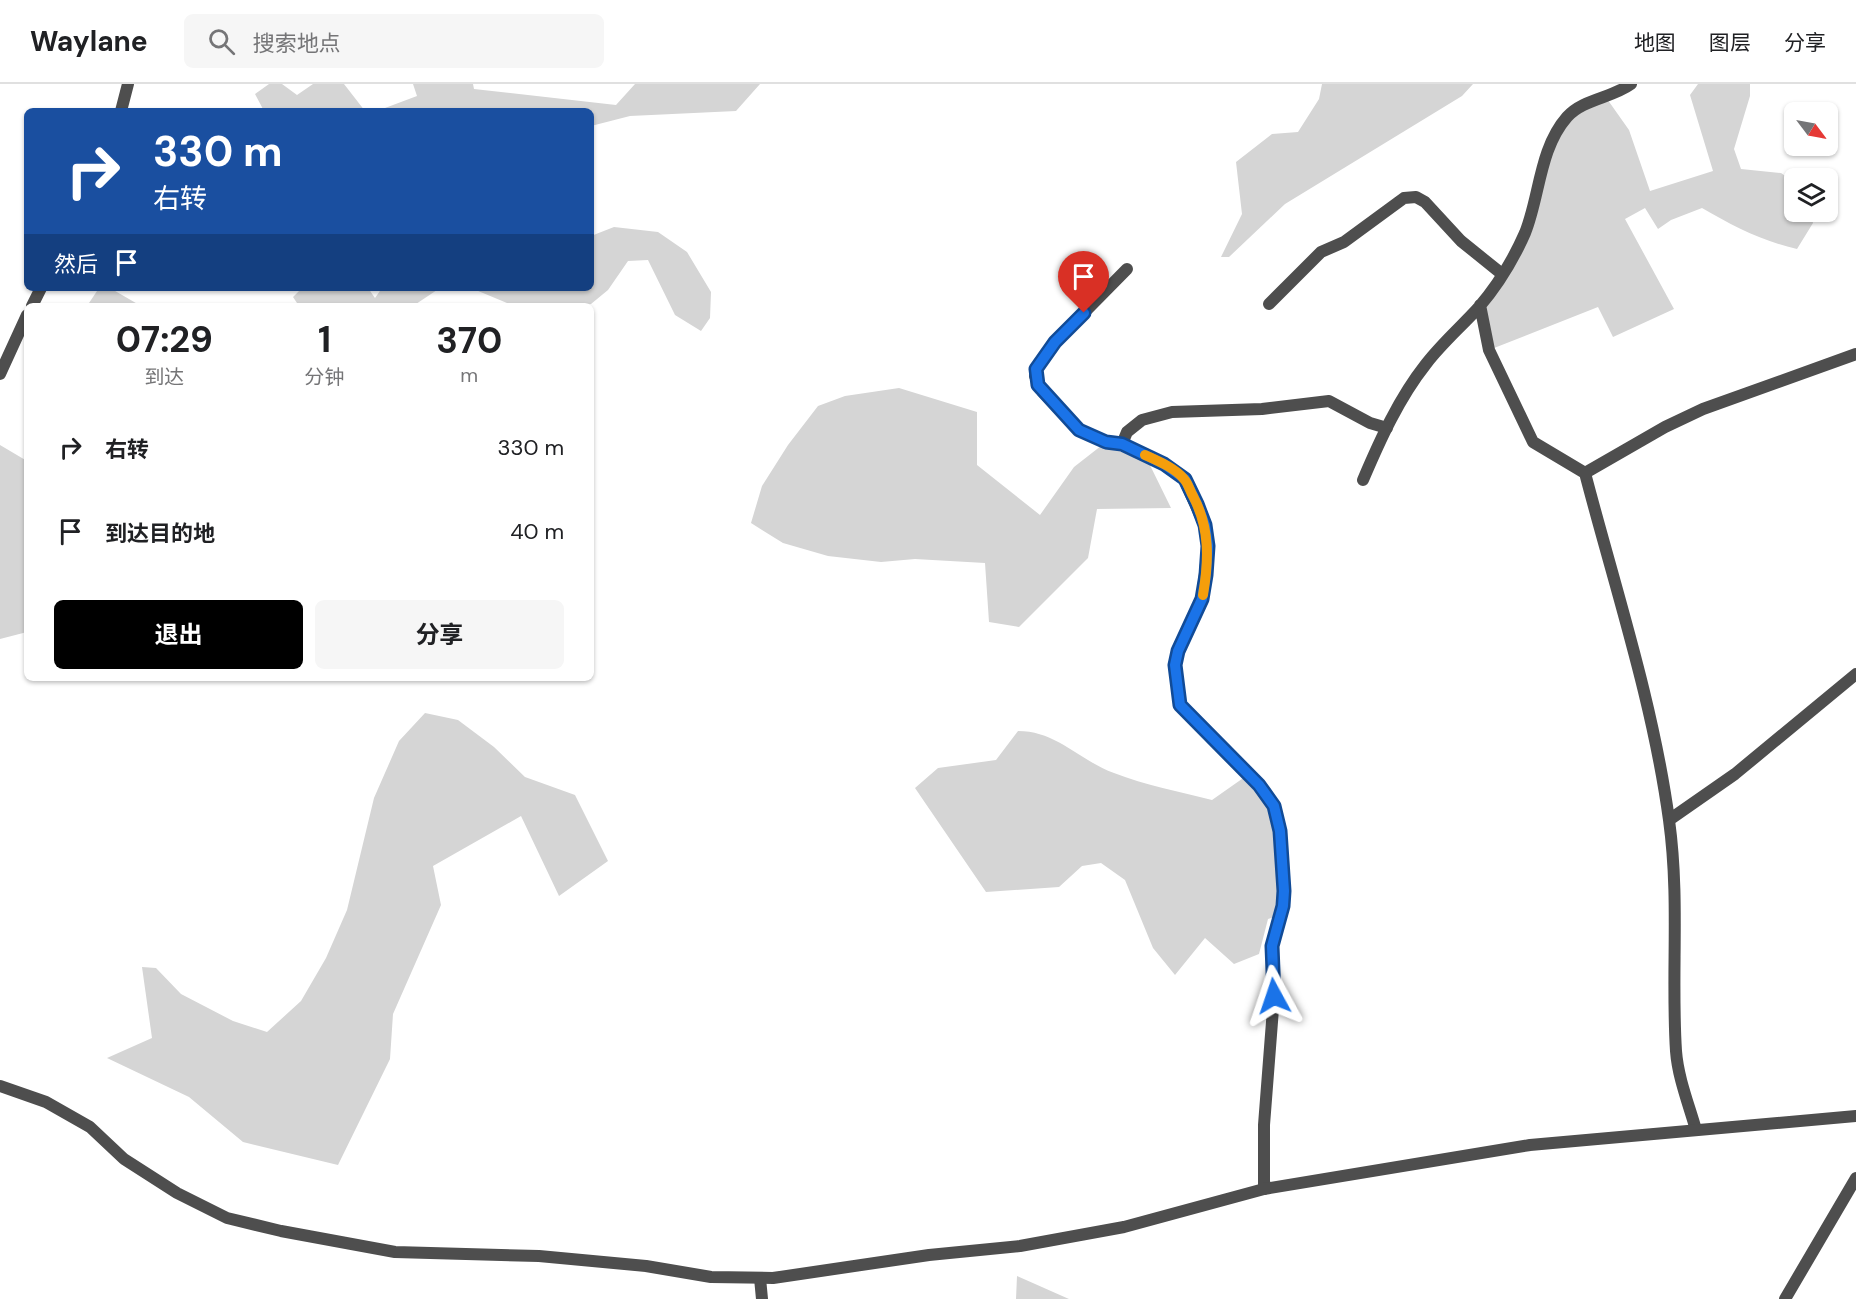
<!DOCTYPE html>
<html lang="zh">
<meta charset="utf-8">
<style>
body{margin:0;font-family:"DM Sans","Noto Sans SC",sans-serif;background:#f6f6f6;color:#202124;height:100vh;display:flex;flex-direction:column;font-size:22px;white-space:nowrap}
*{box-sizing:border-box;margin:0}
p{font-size:20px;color:#757577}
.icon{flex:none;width:33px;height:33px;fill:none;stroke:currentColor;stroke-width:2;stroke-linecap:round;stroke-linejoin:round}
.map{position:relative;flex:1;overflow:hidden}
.sheet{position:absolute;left:24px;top:219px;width:570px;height:378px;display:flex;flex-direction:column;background:#fff;border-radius:9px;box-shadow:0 2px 4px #0004}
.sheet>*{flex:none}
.guide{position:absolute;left:24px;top:24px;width:570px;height:183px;border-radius:9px;box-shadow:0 2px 4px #0004;background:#1a4fa0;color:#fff;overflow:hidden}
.needle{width:39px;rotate:122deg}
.tools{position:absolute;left:1784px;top:18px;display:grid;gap:12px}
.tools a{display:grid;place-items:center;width:54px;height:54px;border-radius:9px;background:#fff;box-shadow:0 2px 4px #0004;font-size:30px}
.pin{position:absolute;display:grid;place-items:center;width:51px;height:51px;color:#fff;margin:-62px -26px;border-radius:50% 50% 50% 0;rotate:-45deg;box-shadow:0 0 6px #0007}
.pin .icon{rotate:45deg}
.me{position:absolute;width:66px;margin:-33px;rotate:355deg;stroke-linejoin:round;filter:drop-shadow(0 0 4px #0008)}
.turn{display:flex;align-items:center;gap:21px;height:126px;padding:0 30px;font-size:27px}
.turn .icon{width:78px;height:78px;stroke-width:2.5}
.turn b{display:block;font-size:42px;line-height:51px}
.then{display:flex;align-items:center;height:57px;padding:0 30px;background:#0003;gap:12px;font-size:22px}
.eta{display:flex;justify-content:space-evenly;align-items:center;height:102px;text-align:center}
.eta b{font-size:36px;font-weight:700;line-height:42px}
.primary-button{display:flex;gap:12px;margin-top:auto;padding:12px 30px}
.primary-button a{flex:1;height:69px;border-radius:9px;background:#000;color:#fff;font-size:24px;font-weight:700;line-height:69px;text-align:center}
.primary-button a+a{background:#f6f6f6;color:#202124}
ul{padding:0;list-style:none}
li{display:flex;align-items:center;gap:18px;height:84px;padding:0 30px}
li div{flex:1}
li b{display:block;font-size:22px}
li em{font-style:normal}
header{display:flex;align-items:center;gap:36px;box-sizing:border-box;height:84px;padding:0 30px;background:#fff;border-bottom:2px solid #e0e0e0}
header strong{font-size:28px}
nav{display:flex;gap:33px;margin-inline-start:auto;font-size:21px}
.search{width:420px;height:54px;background:#f6f6f6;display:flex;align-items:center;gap:15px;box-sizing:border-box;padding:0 21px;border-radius:9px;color:#757577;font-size:22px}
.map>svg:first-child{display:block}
.green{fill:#d5d5d5}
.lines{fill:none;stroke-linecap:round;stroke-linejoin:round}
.minor{stroke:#4e4e4e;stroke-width:12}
.tertiary{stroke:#4e4e4e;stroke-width:12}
.route-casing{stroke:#114b97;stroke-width:15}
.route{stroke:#1a73e8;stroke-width:10}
.slow{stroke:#f59e0b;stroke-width:10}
</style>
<header>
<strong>Waylane</strong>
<div class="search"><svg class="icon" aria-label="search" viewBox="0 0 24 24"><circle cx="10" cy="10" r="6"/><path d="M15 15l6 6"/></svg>搜索地点</div>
<nav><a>地图</a><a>图层</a><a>分享</a></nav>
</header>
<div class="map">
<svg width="1856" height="1215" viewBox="0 0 1856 1215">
<rect width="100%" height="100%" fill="#fff"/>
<!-- green -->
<path class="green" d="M 269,0 L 282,0 L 297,11 L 313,0 L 344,0 L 365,27 L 264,27 L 255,10 Z
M 413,0 L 473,0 L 474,5 L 616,21 L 635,0 L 760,0 L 736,27 L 630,32 L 591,42 L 591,27 L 377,27 L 417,12 Z
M 1322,0 L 1473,0 L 1462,12 L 1285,120 L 1229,173 L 1221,173 L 1242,130 L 1236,78 L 1272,50 L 1298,48 L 1319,15 Z
M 1698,0 L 1750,0 L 1750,12 L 1734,65 L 1741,85 L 1781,89 L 1794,98 L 1794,128 L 1810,128 L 1813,139 L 1797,165 C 1762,157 1733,142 1702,124 L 1671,136 L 1658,145 L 1645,124 L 1625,135 L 1674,225 L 1613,253 L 1598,223 L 1489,266 L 1480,221 L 1525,148 L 1548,66 L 1568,32 L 1605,12 L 1629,46 L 1650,107 L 1713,87 L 1690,11 Z
M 614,143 L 658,148 L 687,168 L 711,208 L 710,234 L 701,247 L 675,231 L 648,176 L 628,177 L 608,206 L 591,220 L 580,222 L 514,222 L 471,204 L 591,204 L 591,152 Z
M 99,204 L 110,204 L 141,222 L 87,222 Z
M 302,204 L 368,204 L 375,214 L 382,204 L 440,204 L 413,222 L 299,222 L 293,213 Z
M 899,304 L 977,328 L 977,381 L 1040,431 L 1074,383 L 1106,358 L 1145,371 L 1171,424 L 1097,425 L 1088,474 L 1019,543 L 989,538 L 985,479 L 915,475 L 881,478 L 828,472 L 783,459 L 751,439 L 762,402 L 788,361 L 818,322 L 845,312 Z
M 0,361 L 27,377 L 27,548 L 0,555 Z
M 425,629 L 458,636 L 494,663 L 525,693 L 575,711 L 608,777 L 559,812 L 521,732 L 433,782 L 441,821 L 393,930 L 390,975 L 338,1081 L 243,1058 L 189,1013 L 107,974 L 152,954 L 142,883 L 156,884 L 181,910 L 233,937 L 267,948 L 301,917 L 326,874 L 347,826 L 374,714 L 399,657 Z
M 1018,647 C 1057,647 1080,677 1114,689 C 1145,701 1180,708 1212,716 L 1249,690 L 1274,722 L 1281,831 L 1268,835 L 1259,870 L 1234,880 L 1205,854 L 1175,891 L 1153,864 L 1125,796 L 1101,779 L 1082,782 L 1059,803 L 986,808 L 915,704 L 938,684 L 996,676 Z
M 1017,1192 L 1069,1215 L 1016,1215 Z"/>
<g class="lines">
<!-- minor -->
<path class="minor" d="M 1127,185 L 1055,258 L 1036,285 L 1035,292 L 1042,307 L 1079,346 L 1106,358 L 1122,360 L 1164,380 L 1184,395 L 1205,442 L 1208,462 L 1202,515 L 1178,567 L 1175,581 L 1180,621 L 1259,701 L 1274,722 L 1280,747 L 1284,807 L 1283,822 L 1272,862 L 1274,912 L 1264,1041 L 1264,1105
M 1269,220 L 1321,168 L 1344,158 L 1404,114 L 1416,113 L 1425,118 L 1461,157 L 1502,190
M 1480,221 L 1489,266 L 1533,358 L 1585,389
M 1122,360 L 1127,348 L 1142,336 L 1172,328 L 1262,325 L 1329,317 L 1370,339 L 1387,344
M 1363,396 C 1380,356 1399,314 1426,280 C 1442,259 1462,242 1479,223 C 1497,202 1514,174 1525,149 C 1540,112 1539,65 1567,33 C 1583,15 1612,14 1631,0
M 1669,736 L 1735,690 L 1856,590
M 1696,1046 C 1689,1021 1678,994 1676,967 C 1671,890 1680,816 1669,736 C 1653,618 1615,504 1585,389 L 1665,343 L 1703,325 L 1856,270
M 760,1194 L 762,1215"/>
<!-- tertiary -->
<path class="tertiary" d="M 121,27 L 128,0
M 32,222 L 41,204
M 0,290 L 27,231
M 0,1002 L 46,1018 L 90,1043 L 124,1075 L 177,1109 L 227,1134 L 281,1147 L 395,1168 L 539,1172 L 646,1182 L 711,1193 L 773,1194 L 929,1171 L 1020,1162 L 1124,1143 L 1264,1105 L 1530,1061 L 1856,1032
M 1785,1215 L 1856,1094"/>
</g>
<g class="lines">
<defs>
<path id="route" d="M 1084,229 L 1055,258 L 1036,285 L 1038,301 L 1079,346 L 1106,358 L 1122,360 L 1164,380 L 1185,395 L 1197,420 L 1205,441 L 1208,462 L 1206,491 L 1202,515 L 1178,567 L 1175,581 L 1180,621 L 1259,701 L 1274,722 L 1280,747 L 1284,807 L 1283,822 L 1272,862 L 1274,912"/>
</defs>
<!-- route casing -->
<use href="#route" class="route-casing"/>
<!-- route -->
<use href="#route" class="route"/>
<!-- slow -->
<path class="slow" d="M 1145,371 C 1158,377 1175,384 1184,395 C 1188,399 1190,407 1193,412 C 1210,444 1209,476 1203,511"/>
</g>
</svg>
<div class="tools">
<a><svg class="needle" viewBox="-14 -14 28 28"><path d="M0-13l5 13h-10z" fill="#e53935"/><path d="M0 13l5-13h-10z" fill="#757577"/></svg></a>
<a><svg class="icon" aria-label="layers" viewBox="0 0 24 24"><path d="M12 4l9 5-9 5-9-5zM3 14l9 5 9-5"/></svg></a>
</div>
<div class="pin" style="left:1084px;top:229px;background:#d93025"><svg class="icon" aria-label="arrive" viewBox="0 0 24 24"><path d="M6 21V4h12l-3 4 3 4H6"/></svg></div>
<svg class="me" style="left:1274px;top:912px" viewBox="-20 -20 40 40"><path d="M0-17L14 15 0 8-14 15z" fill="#1a73e8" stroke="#fff" stroke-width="4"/></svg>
<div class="guide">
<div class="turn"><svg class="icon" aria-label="right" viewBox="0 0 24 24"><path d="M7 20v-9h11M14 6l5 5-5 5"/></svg><div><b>330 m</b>右转</div></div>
<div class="then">然后<svg class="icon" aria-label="arrive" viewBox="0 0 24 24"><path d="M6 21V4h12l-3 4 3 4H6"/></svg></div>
</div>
<section class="sheet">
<div class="eta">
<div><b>07:29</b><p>到达</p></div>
<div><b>1</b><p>分钟</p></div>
<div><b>370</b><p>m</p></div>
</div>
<ul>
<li><svg class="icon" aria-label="right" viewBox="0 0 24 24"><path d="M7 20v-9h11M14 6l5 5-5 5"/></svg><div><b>右转</b></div><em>330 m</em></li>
<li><svg class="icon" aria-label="arrive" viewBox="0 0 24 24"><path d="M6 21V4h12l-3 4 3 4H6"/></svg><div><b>到达目的地</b></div><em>40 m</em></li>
</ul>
<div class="primary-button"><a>退出</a><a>分享</a></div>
</section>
</div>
